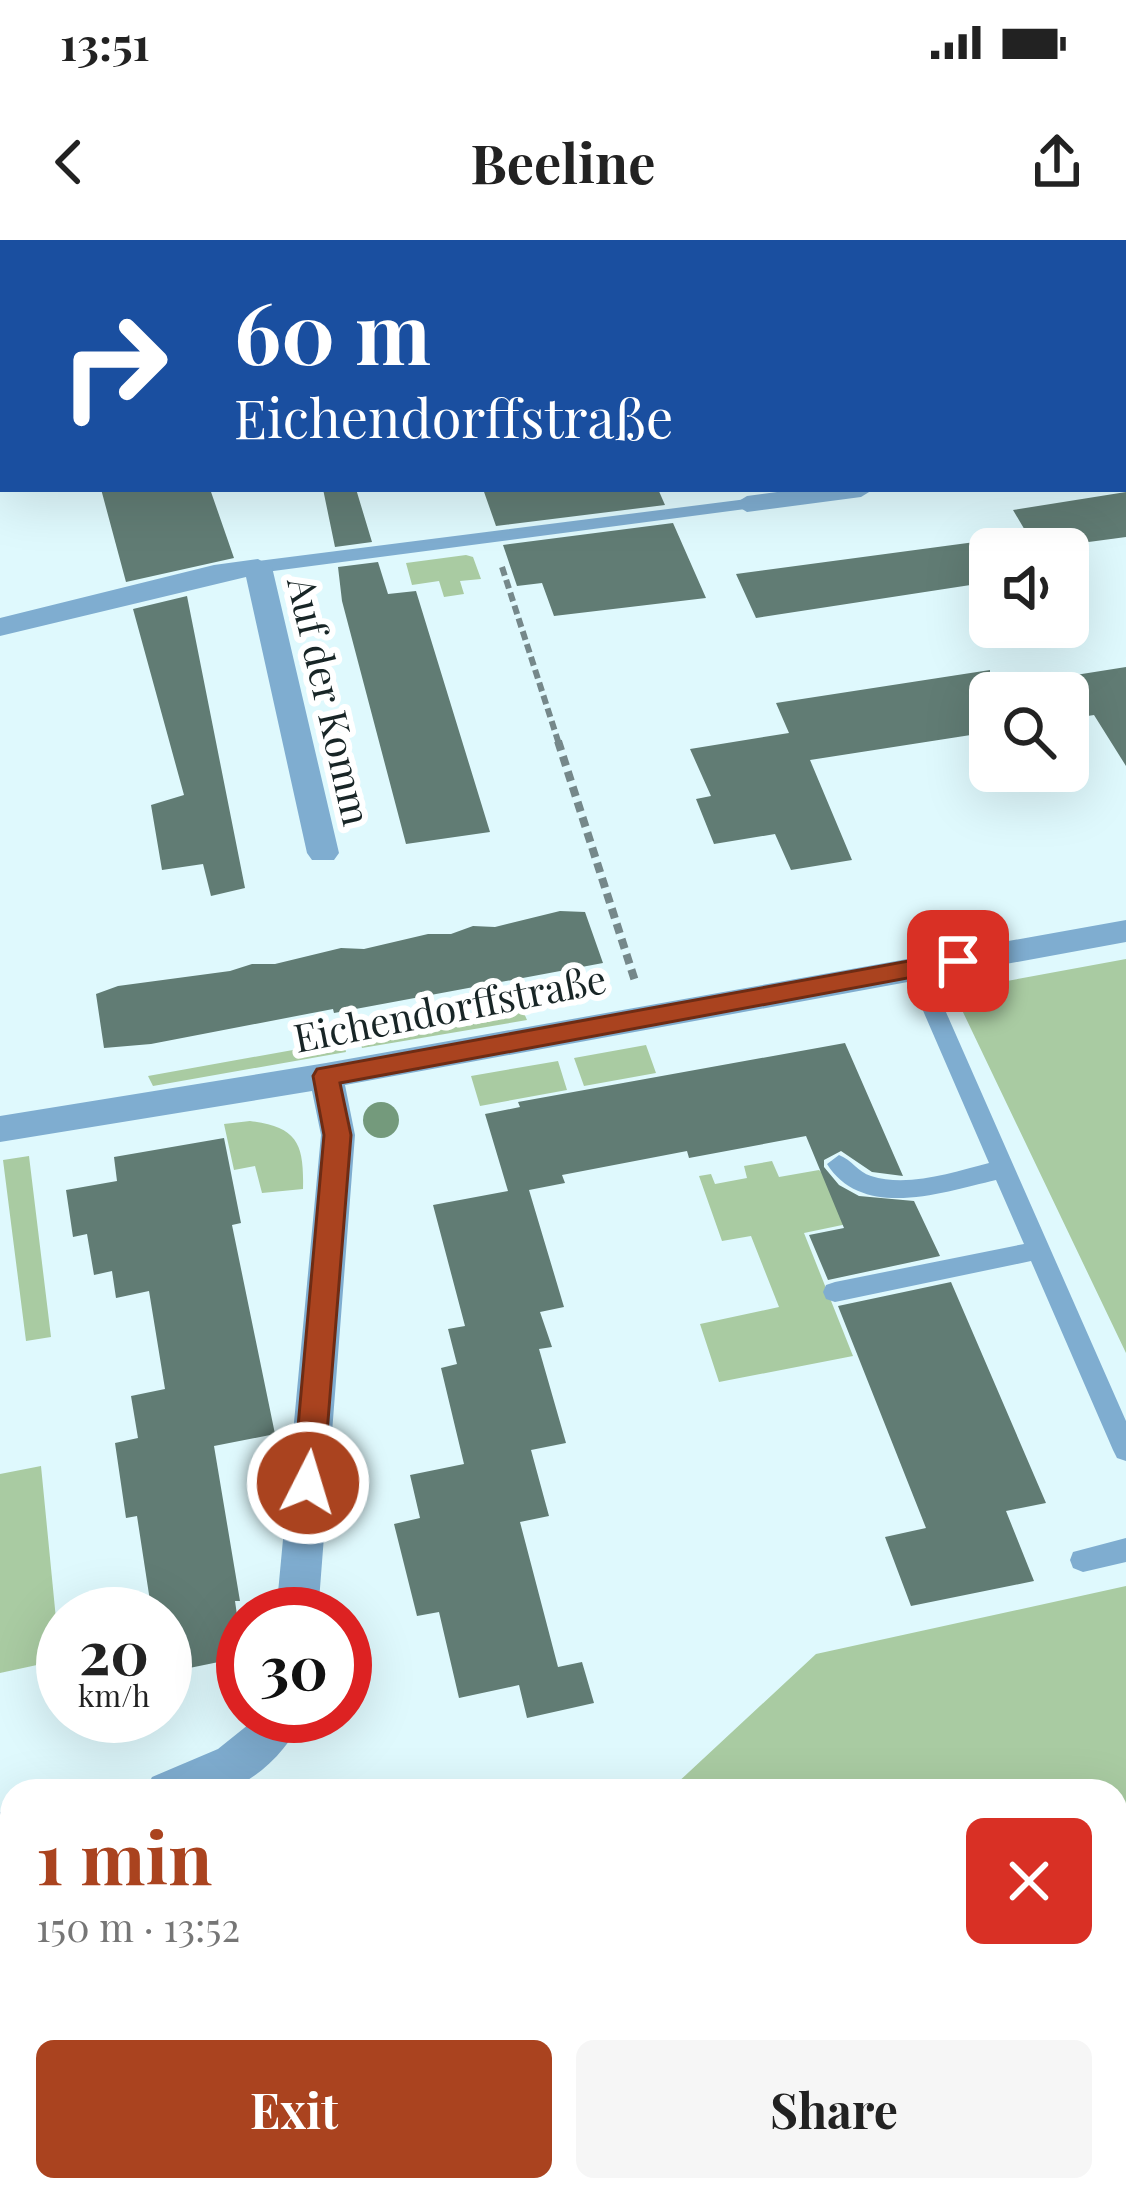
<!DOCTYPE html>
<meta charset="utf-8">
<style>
body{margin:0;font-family:"Playfair Display",serif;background:#f6f6f6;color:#222;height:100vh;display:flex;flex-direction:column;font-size:45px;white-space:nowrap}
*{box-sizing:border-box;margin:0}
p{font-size:39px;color:#767676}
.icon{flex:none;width:66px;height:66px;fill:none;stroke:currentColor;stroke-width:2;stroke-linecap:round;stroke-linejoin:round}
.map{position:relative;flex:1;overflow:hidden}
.side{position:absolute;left:0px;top:1539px;width:1128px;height:423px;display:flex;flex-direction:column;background:#fff;border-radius:36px 36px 0 0;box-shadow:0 12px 48px #0002}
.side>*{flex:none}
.top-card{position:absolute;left:0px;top:0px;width:1128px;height:252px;box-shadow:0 12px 48px #0002;background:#1a4fa0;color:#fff;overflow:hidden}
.buttons{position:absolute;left:969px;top:288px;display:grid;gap:24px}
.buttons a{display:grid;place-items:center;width:120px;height:120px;border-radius:18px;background:#fff;box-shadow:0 12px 48px #0002;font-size:60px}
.speed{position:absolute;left:36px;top:1347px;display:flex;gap:24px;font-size:60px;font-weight:700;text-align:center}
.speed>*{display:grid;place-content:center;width:156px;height:156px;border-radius:50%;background:#fff;box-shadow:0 12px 48px #0002;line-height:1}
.speed small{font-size:30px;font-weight:400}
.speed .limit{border:18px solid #d22;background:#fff;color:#111}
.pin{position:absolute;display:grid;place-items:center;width:102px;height:102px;color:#fff;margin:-51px;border-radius:24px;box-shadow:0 6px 18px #0006}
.me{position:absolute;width:132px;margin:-66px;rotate:5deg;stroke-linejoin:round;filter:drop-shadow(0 0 9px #0008)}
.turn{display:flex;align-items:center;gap:42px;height:252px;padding:0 36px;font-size:54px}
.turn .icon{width:156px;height:156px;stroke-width:2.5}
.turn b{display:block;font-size:84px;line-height:102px}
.round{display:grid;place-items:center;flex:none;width:126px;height:126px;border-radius:18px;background:#f6f6f6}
.headline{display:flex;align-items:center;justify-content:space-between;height:204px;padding:0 36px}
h1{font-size:72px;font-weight:700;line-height:90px;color:#aa431f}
.button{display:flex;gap:24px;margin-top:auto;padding:24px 36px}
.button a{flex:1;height:138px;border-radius:18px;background:#aa431f;color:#fff;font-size:48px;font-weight:700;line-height:138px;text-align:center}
.button a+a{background:#f6f6f6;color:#222}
.status{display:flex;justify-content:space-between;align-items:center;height:84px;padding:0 60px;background:#fff;direction:ltr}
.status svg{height:33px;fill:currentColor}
header{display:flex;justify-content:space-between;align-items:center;height:156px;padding:0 36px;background:#fff;font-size:54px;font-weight:700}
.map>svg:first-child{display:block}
.built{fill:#caf4fb}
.green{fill:#a9cba2}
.building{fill:#617c74}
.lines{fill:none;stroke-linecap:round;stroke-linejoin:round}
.path-far2{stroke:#75888a;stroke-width:6;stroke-dasharray:9 4.5;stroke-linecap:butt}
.path-far1{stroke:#75888a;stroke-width:8;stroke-dasharray:10 6;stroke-linecap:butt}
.path{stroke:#75888a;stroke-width:9;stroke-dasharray:15 8;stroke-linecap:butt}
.lane{fill:#7fadd0;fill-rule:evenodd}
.street{fill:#7fadd0;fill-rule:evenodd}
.primary{fill:#216fa0;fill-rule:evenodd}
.tree{fill:#749a7c}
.route{fill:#aa431f;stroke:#6e2c14;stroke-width:3}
.labels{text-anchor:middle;stroke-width:12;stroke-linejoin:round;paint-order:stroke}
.street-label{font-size:39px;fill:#182526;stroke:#fff}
</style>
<div class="status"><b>13:51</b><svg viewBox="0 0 49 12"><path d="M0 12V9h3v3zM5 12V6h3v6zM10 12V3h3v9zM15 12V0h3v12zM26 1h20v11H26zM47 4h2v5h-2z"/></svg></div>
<header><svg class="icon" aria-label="back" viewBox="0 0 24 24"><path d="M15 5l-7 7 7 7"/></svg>Beeline<svg class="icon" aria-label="share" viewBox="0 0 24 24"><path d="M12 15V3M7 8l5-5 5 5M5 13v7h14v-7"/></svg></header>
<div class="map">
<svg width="1126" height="1960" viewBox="0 0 1126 1960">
<rect width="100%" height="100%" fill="#dff9fd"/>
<!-- built -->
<path class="built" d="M 1126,1697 L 1126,1960 L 290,1960 L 291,1950 L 1116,1950 L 1116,1699 Z"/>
<!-- green -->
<path class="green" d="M 0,0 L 436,0 L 3,3 L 0,192 Z
M 466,315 L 473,317 L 481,339 L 460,341 L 464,354 L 444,357 L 439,341 L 412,345 L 406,323 Z
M 1126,719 L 1126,1113 L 961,768 L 985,745 Z
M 523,771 L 527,780 L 362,808 L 359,799 Z
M 343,801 L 346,812 L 153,846 L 148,836 Z
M 646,805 L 656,833 L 584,846 L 574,818 Z
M 558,821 L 567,850 L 480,866 L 471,836 Z
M 250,881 C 298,887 304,904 303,949 L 262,953 L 255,926 L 234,930 L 224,884 Z
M 29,916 L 51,1097 L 26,1101 L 3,920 Z
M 772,921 L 779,937 L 819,930 L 849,959 L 895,974 L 804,993 L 853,1116 L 719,1142 L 700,1084 L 779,1067 L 751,996 L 722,1001 L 699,936 L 711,934 L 715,944 L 747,938 L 744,926 Z
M 41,1226 L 60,1420 L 0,1433 L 0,1234 Z
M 1126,1346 L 1126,1697 L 1116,1699 L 1116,1551 L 677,1551 L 675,1545 L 816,1414 Z"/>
<!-- building -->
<path class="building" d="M 101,249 L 210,249 L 234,318 L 126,342 Z
M 323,249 L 356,249 L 372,302 L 335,307 Z
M 483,249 L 658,249 L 665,265 L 496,286 Z
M 1126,252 L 1126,297 L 1036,309 L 1013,270 Z
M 673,283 L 706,358 L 554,376 L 542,343 L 517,346 L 503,305 Z
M 990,300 L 990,342 L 756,378 L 736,334 Z
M 378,322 L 388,354 L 416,351 L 490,592 L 406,604 L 342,361 L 338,327 Z
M 187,356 L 245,648 L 211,656 L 203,624 L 162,630 L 151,565 L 184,555 L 133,369 Z
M 1126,427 L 1126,526 L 1094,475 L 1069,479 L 1068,453 L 1053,453 L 1044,440 Z
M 990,430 L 990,492 L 810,520 L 852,620 L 791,630 L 775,594 L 714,604 L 696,559 L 711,556 L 690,509 L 789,493 L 776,463 Z
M 560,671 L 585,672 L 603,723 L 334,773 L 333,769 L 151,804 L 104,808 L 96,754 L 118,746 L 230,731 L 252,724 L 275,724 L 341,708 L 364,709 L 428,694 L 451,694 L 473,686 L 495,687 Z
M 845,803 L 903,936 L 872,932 L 841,911 L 824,920 L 824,927 L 839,945 L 859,956 L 914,961 L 940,1016 L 828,1040 L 809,995 L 844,988 L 806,896 L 689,918 L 687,911 L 562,935 L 565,943 L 529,950 L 564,1067 L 540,1072 L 552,1107 L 539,1109 L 566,1203 L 531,1210 L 549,1276 L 520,1282 L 558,1427 L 582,1422 L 594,1463 L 527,1478 L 519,1445 L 459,1458 L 439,1372 L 417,1376 L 394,1284 L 420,1278 L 410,1235 L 464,1224 L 441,1128 L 457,1124 L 448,1089 L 465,1086 L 433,965 L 508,951 L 485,874 L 520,867 L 518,862 Z
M 224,898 L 241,983 L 232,985 L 275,1194 L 214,1206 L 240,1361 L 235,1361 L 243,1417 L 165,1433 L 165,1374 L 152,1374 L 137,1276 L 126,1278 L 115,1203 L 138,1198 L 131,1156 L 165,1149 L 149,1051 L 116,1058 L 112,1031 L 94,1035 L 87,994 L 73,997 L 66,950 L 117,941 L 114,917 Z
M 951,1042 L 1046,1263 L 1006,1271 L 1034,1341 L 911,1366 L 885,1297 L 926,1288 L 838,1066 Z"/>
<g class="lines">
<!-- path-far2 -->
<path class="path-far2" d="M 502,327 L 559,504"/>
<!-- path-far1 -->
<path class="path-far1" d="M 558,501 L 635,741"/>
<!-- path -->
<path class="path" d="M 245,1960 L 246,1950"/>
<!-- lane -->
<path class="lane" d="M 747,259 L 756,264 L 753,268 L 258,333 L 249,327 L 258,321 Z
M 916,721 L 927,729 L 1126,1181 L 1126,1221 L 1117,1218 L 1113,1210 L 1031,1021 L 835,1062 L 826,1059 L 823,1052 L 826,1045 L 835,1042 L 1024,1004 L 996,940 C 944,952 863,981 827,924 L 839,915 C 852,920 858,932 871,936 C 908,948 953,932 989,923 L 905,729 Z
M 1126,1298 L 1126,1322 L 1083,1332 L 1073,1328 L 1070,1320 L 1073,1312 Z"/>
<!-- street -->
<path class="street" d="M 579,0 L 603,0 L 605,3 L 581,3 Z
M 1125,55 L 1126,55 L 1126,69 L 1125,69 Z
M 1125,201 L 1126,201 L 1126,217 L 1125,217 Z
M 800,249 L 874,249 L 861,257 L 747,272 L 734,264 L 747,256 Z
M 258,319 L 272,327 L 339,613 L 334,620 L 312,620 L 307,613 L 246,337 L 0,396 L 0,378 L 214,325 Z
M 1126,680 L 1126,702 L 345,845 L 355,895 L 318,1374 L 276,1374 L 321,895 L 312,851 L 0,902 L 0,876 L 326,823 Z
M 259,1476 L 304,1476 C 289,1508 258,1542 222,1551 C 199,1556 169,1551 145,1551 L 152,1537 L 218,1509 Z
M 12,1569 L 12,1611 L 0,1614 L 0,1572 Z"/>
<!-- primary -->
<path class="primary" d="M 463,0 L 487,0 L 487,3 L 463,3 Z
M 0,211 L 3,211 L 3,227 L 0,227 Z"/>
</g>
<!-- trees -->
<circle class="tree" cx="381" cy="880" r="18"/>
<!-- route -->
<path class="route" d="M 958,712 L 967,715 L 970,721 L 967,727 L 340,843 L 351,895 L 323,1243 L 319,1252 L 308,1256 L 298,1252 L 293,1243 L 324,895 L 313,836 L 317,829 Z"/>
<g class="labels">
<!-- street labels -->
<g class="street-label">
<text transform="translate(329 461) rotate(77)" y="14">Auf der Komm</text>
<text transform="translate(450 769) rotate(-11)" y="14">Eichendorffstraße</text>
</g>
</g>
</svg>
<div class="buttons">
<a><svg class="icon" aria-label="sound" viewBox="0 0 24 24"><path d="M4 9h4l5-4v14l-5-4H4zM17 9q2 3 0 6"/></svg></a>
<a><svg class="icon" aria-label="search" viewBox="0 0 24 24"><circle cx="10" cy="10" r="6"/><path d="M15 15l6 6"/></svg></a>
</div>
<div class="speed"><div>20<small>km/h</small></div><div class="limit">30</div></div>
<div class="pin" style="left:958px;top:721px;background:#d93025"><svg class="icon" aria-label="arrive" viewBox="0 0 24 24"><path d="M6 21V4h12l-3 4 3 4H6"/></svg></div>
<svg class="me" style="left:308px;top:1243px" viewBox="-20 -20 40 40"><circle r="17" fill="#aa431f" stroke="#fff" stroke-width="3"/><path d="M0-11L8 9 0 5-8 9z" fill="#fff"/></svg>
<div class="top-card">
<div class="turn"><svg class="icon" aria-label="right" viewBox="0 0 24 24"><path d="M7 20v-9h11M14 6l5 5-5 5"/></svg><div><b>60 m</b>Eichendorffstraße</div></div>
</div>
<section class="side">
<div class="headline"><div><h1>1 min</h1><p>150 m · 13:52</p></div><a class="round" style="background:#d93025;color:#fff"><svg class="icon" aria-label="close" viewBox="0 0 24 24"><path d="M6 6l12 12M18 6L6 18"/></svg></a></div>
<div class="button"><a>Exit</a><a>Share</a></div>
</section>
</div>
